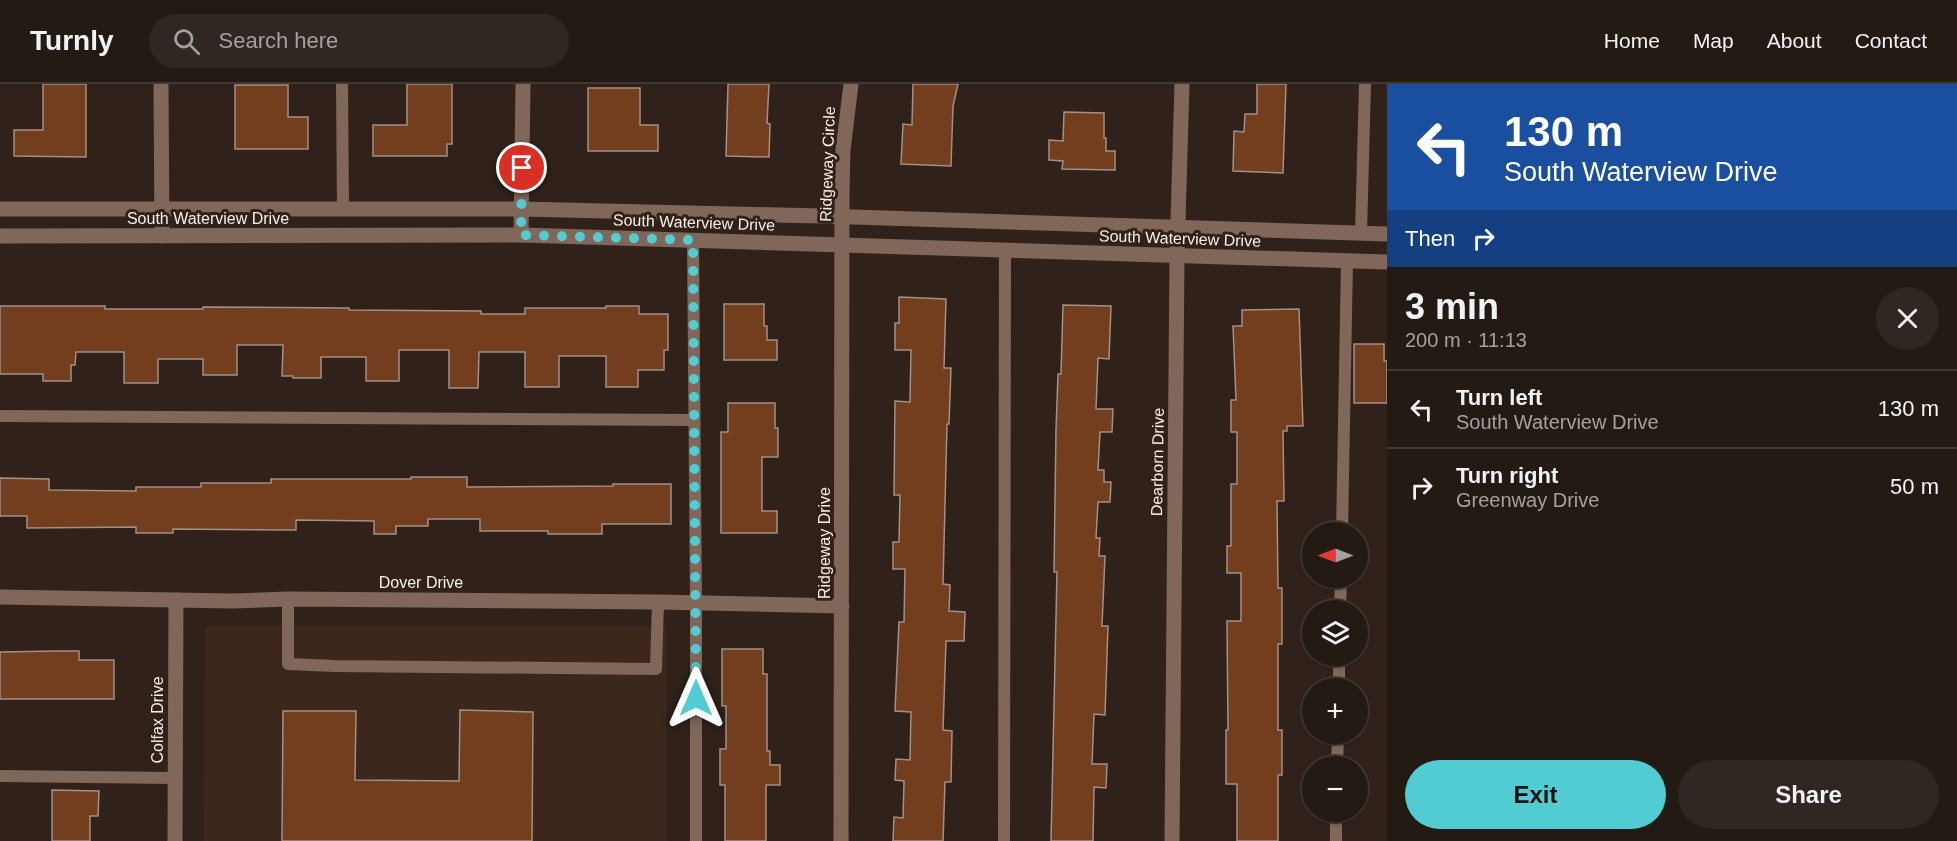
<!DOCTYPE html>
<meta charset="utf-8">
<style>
body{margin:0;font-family:Arial,sans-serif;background:#302722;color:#f1f3f6;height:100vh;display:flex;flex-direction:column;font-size:22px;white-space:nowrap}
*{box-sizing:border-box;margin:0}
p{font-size:20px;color:#a3a1a0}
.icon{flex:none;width:33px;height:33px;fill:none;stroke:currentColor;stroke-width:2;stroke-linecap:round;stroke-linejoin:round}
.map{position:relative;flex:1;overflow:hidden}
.side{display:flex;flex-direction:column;background:#241a14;width:570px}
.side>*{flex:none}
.hud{background:#1a4fa0;color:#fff;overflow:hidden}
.needle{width:39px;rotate:270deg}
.fabs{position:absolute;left:1302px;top:438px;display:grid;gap:12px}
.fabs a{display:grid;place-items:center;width:66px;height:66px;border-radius:50%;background:#241a14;box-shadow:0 2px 4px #0004,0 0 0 2px #413834;font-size:30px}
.pin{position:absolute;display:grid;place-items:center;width:51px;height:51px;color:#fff;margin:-26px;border:3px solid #fff;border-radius:50%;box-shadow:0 2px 6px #0007}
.me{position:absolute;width:66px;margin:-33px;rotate:0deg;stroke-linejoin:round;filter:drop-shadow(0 0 4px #0008)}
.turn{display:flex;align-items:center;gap:21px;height:126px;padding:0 18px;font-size:27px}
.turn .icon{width:78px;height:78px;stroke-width:2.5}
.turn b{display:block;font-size:42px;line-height:51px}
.then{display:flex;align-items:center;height:57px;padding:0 18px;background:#0003;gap:12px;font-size:22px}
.round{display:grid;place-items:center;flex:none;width:63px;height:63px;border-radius:32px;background:#302722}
.headline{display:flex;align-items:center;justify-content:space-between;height:102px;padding:0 18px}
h1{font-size:36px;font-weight:700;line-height:45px}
.action{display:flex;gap:12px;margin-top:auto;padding:12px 18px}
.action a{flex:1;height:69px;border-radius:36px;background:#51ccd3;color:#111;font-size:24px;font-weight:700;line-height:69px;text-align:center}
.action a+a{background:#302722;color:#f1f3f6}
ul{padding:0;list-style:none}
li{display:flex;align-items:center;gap:18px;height:78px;padding:0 18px;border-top:2px solid #413834}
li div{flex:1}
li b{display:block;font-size:22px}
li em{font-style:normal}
header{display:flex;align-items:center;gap:36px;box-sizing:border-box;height:84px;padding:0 30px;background:#241a14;border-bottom:2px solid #413834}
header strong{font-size:28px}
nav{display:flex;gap:33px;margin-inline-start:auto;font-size:21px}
.search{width:420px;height:54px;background:#302722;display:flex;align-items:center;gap:15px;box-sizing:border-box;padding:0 21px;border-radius:33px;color:#a3a1a0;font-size:22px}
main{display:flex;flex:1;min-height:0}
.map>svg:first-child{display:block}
.built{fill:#3c271c}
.building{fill:#723e1e;stroke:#a29086;stroke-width:1.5}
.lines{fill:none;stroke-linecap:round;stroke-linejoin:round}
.service{stroke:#806759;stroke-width:12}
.minor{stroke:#806759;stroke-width:15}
.tertiary{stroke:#806759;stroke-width:15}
.route{stroke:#51ccd3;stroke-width:10;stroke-dasharray:0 18}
.labels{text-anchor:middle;stroke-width:6;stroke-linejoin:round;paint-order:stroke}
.street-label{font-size:16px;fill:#f8eee8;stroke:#30221a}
</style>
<header>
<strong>Turnly</strong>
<div class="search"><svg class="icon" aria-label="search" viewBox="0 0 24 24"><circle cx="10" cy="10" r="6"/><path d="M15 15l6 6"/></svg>Search here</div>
<nav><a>Home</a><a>Map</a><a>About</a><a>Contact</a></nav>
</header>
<main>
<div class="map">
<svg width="1387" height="757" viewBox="0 0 1387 757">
<rect width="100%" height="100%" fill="#30221a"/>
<!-- built -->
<path class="built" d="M 205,542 L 666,542 L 667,757 L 204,757 Z"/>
<!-- building -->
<path class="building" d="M 43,0 L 86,0 L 86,73 L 14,72 L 14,46 L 43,46 Z
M 407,0 L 452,0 L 452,60 L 447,60 L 447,72 L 373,72 L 373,41 L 407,41 Z
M 728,0 L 769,0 L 767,39 L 770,40 L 769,73 L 726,72 Z
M 913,0 L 958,0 L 953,22 L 951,82 L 901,80 L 903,40 L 912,41 Z
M 1257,0 L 1286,0 L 1283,89 L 1233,87 L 1234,47 L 1244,48 L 1245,30 L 1257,30 Z
M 235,1 L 288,1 L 288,33 L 308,33 L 308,65 L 235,65 Z
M 588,4 L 640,4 L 640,41 L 658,41 L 658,67 L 588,67 Z
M 1064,28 L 1104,29 L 1104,54 L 1106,54 L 1106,67 L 1115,67 L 1115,86 L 1062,85 L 1063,77 L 1049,76 L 1049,56 L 1063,57 Z
M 899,213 L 946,215 L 944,284 L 951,284 L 949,340 L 947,340 L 943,500 L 950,501 L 949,527 L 965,528 L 964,557 L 946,557 L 943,646 L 952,647 L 951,698 L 945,698 L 943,757 L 893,757 L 894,733 L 903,734 L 904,697 L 895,696 L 896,675 L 910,676 L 911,628 L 895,627 L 899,538 L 904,538 L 905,485 L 893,485 L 893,458 L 899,458 L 900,411 L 894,411 L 895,317 L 910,318 L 911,266 L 895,266 L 895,239 L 899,239 Z
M 724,220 L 764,220 L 764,242 L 767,242 L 767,256 L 777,256 L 777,276 L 724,276 Z
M 1063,221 L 1111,222 L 1109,275 L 1098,274 L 1096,325 L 1113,325 L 1112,348 L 1100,348 L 1098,386 L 1104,386 L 1104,398 L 1111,398 L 1110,418 L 1098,418 L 1096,454 L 1100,454 L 1099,472 L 1105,472 L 1102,542 L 1108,542 L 1105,631 L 1094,630 L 1092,680 L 1107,680 L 1106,704 L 1094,703 L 1093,757 L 1051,757 L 1057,488 L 1054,488 L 1056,346 L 1058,290 L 1061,290 Z
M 0,222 L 105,222 L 105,225 L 203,225 L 203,223 L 349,224 L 349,226 L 481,227 L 481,230 L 525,230 L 525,224 L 606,224 L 606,222 L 639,222 L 639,230 L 668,230 L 668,266 L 664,266 L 664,286 L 638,286 L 638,303 L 606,303 L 606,272 L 559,272 L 559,303 L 525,303 L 525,268 L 479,268 L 478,304 L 449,304 L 449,266 L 399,266 L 399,297 L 366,297 L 366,273 L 321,273 L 321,294 L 293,294 L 293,292 L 282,292 L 283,261 L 237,261 L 237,291 L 203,291 L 203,275 L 158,275 L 158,299 L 124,299 L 124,268 L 76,268 L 75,281 L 71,281 L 71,297 L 43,297 L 43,290 L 0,290 Z
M 1299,225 L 1303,342 L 1287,342 L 1287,347 L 1283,347 L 1284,417 L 1277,417 L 1278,504 L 1282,504 L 1282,560 L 1278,560 L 1278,646 L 1282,646 L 1282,691 L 1278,691 L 1278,757 L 1237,757 L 1237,700 L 1226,700 L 1226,646 L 1228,646 L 1227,537 L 1241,537 L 1241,489 L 1227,489 L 1227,462 L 1231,462 L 1231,400 L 1237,400 L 1237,348 L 1231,348 L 1231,316 L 1236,316 L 1233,242 L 1242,242 L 1242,226 Z
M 1354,260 L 1384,260 L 1384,277 L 1387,277 L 1387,319 L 1354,319 Z
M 728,319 L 775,319 L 775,344 L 778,344 L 778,373 L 762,373 L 762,427 L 777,427 L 777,449 L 721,449 L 721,348 L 728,348 Z
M 411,393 L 467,393 L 467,403 L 613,402 L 613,400 L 671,400 L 671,440 L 602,440 L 602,450 L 548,450 L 548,447 L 480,447 L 480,435 L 428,435 L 428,442 L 396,442 L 396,450 L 374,450 L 374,437 L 296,436 L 296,446 L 173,445 L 173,449 L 136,449 L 136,443 L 27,444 L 27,432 L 0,432 L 0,394 L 49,395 L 49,406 L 136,407 L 136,403 L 201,403 L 201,399 L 271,399 L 271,395 L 411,395 Z
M 722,565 L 763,565 L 763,590 L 767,590 L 767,667 L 770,667 L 770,681 L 780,681 L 780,701 L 766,701 L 766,757 L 725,757 L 725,701 L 720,701 L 720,665 L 726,665 L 726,622 L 722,622 Z
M 57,567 L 79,567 L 79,576 L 114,576 L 114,615 L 0,615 L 0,568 Z
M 460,626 L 533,628 L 532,757 L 282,757 L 283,627 L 356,627 L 355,696 L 459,697 Z
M 52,706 L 99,707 L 98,732 L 90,732 L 90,757 L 52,757 Z"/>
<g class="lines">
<!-- service -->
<path class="service" d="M 342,0 L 343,126
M 1361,149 L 1365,0
M 693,156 L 696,519 L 696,757
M 0,332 L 694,336
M 1342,448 L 1347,177
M 288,515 L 288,580 L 335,582 L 656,585 L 658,518
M 1340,526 L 1341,494
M 1339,604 L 1339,572
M 1337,682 L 1338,650
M 0,692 L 174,694
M 1004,757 L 1005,167
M 1336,757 L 1336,728"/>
<!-- minor -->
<path class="minor" d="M 161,0 L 162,152
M 521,151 L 523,0
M 0,513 L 232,517 L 288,515 L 658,518 L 842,522
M 841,757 L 842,106 L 843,66 L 851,0
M 1172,757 L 1177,171 L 1182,0"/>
<!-- tertiary -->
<path class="tertiary" d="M 0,125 L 521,125 L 821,132 L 1387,150
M 0,152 L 521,151 L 1387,178
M 175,757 L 176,516"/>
</g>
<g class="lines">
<!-- route -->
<path class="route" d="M 522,84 L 521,151 L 693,156 L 696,614"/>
</g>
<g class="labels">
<!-- street labels -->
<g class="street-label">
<text transform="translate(827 80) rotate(-88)" y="6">Ridgeway Circle</text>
<text x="208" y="140">South Waterview Drive</text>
<text transform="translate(694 138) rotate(2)" y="6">South Waterview Drive</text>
<text transform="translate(1180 154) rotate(2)" y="6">South Waterview Drive</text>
<text transform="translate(1157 378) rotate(-89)" y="6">Dearborn Drive</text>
<text transform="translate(824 459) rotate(-90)" y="6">Ridgeway Drive</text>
<text x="421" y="504">Dover Drive</text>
<text transform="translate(157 636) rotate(-90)" y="6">Colfax Drive</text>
</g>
</g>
</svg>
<div class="fabs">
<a><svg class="needle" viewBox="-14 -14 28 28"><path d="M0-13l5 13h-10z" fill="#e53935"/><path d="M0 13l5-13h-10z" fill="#a3a1a0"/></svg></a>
<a><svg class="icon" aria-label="layers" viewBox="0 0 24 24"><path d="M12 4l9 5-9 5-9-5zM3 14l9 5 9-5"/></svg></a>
<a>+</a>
<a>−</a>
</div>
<div class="pin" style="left:522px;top:84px;background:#d93025"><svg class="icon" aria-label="arrive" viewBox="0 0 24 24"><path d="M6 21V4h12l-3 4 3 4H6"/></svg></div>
<svg class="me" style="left:696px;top:614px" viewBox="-20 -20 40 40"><path d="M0-17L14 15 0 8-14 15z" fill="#51ccd3" stroke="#fff" stroke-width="4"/></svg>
</div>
<section class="side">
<div class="hud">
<div class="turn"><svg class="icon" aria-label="left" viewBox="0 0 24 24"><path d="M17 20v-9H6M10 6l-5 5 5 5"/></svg><div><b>130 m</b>South Waterview Drive</div></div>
<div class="then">Then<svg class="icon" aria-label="right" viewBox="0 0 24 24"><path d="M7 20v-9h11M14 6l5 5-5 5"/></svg></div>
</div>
<div class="headline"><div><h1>3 min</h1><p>200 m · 11:13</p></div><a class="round"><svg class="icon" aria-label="close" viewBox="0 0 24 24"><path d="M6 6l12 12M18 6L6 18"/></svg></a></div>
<ul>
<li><svg class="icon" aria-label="left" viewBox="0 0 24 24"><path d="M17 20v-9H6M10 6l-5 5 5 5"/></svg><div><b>Turn left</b><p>South Waterview Drive</p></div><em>130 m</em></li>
<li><svg class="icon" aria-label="right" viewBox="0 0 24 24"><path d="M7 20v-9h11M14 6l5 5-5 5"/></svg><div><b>Turn right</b><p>Greenway Drive</p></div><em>50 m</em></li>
</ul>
<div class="action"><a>Exit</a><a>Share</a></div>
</section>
</main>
